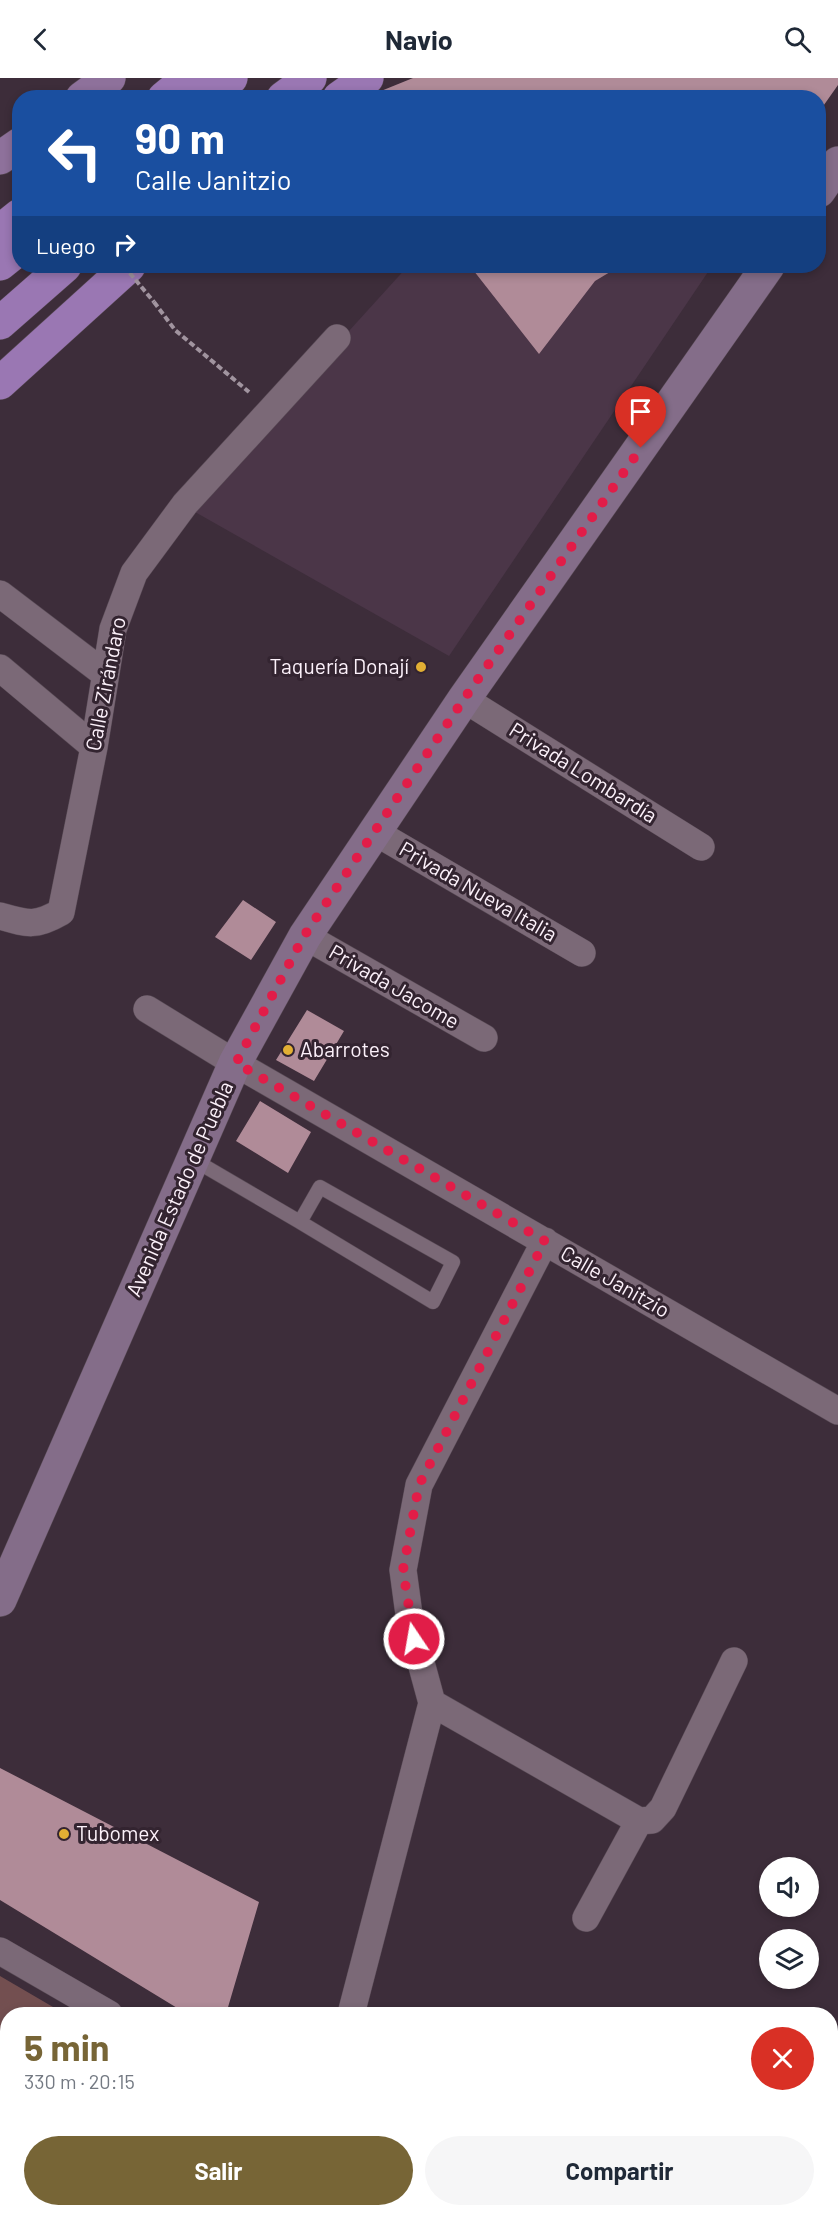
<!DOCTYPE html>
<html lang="es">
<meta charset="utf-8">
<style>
body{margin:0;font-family:Barlow,sans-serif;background:#f6f6f7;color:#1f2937;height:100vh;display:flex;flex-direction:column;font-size:22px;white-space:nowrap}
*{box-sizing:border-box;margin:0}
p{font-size:20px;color:#747a83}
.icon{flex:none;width:33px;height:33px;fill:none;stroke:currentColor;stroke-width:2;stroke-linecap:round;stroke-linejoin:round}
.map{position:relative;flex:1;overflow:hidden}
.drawer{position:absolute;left:0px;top:1929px;width:838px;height:210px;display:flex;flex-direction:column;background:#fff;border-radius:24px 24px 0 0;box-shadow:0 3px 9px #0003}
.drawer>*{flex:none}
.guide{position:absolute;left:12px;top:12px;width:814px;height:183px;border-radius:24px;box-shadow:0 3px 9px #0003;background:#1a4fa0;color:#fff;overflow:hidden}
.controls{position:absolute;left:759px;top:1779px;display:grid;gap:12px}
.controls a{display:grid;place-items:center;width:60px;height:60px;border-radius:50%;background:#fff;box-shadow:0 3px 9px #0003;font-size:30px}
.pin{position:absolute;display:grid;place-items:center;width:51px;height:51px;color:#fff;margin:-62px -26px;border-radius:50% 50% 50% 0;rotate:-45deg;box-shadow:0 0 6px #0007}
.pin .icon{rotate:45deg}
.me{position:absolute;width:66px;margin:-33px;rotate:348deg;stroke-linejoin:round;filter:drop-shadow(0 0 4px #0008)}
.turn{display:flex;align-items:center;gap:21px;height:126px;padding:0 24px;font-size:27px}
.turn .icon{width:78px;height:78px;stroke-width:2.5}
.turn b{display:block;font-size:42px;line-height:51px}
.then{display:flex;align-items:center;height:57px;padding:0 24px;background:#0003;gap:12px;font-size:22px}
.round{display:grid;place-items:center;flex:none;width:63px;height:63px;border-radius:32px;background:#f6f6f7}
.head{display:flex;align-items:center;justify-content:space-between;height:102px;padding:0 24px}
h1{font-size:36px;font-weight:700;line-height:45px;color:#776536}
.action{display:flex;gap:12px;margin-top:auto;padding:12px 24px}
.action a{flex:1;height:69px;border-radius:36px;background:#776536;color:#fff;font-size:24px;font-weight:700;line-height:69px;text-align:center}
.action a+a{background:#f6f6f7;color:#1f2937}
header{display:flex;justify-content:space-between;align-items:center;height:78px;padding:0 24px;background:#fff;font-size:27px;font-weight:700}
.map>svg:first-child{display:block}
.built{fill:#4b3648}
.green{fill:#704f4f}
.forest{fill:#734f50}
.building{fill:#b08b98}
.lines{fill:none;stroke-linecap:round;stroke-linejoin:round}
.lane-casing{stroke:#584a55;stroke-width:15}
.street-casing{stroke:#584a55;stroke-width:28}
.secondary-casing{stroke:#584a55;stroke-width:34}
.primary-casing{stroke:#584a55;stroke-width:34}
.highway-casing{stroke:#584a55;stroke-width:34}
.path{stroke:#a1949f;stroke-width:4;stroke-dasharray:6 3;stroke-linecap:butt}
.lane{stroke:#7b6977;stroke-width:14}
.street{stroke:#7b6977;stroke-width:27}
.secondary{stroke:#846d89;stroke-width:33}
.primary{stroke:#8e719b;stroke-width:33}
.highway{stroke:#9a77b3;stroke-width:33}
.path-bridge{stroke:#a1949f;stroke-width:4;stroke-dasharray:6 3;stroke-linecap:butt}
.route{stroke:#e11d48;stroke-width:10;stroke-dasharray:0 18}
.poi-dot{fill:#e2af34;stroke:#332430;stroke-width:2}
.labels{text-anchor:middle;stroke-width:6;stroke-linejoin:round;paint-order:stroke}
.poi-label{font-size:21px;fill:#fcf1fa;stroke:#332430;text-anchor:start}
.street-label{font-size:21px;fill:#fcf1fa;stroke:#332430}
</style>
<header><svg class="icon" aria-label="back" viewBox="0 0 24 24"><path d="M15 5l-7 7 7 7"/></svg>Navio<svg class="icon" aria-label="search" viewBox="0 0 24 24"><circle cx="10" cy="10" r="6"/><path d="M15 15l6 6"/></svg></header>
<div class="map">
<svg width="838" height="2139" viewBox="0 0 838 2139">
<rect width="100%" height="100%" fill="#3d2d3a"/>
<!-- built -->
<path class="built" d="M 408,188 L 712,188 L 449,578 L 188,430 Z"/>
<!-- green -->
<path class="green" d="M 232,2132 L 293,2132 L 291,2139 L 235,2139 Z"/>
<!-- forest -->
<path class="forest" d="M 0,1898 L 65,1936 L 8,1936 L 7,2040 L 0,2037 Z"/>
<!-- building -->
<path class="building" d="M 413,0 L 838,0 L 838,7 L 819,34 L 819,20 L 379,20 L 376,15 Z
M 470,188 L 620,188 L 595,203 L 539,276 Z
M 243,822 L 276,844 L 251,882 L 215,859 Z
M 307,932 L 344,953 L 314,1003 L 276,982 Z
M 260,1023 L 311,1054 L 288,1095 L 236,1063 Z
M 0,1690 L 259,1824 L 226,1936 L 187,1936 L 0,1822 Z"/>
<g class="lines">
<defs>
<path id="lane" d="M 194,1082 L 300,1144 L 320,1109 L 453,1184 L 433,1224 L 300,1144"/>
<path id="street" d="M 0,516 L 105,596
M 0,590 L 94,669
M 464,621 L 701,769
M 375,754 L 582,875
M 0,838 C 28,846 35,849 61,834 L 94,669 L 113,551 L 134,495 L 185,426 L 337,260
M 305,858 L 484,960
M 147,931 L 235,985 L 838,1333
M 545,1163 L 419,1407 L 403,1492 L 410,1544 L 432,1625 L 639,1743 L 652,1742 L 663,1730 L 734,1583
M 586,1840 L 639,1743
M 0,1873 L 109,1936
M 351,1936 L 432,1625
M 211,2132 L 215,2139
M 78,2139 L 81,2132
M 833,2139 L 838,2127"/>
<path id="secondary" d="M 819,113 L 838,85
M 0,1522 L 235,985 L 305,858 L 464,621 L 768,188"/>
<path id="primary" d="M 82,20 L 109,0
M 0,80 L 20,66"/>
<path id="highway" d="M 164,20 L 188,0
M 205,20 L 231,0
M 283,20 L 310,0
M 339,20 L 367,0
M 0,153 L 20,137
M 0,186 L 20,170
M 0,245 L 65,188
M 0,305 L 129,188"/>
</defs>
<!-- lane casing -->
<use href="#lane" class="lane-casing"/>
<!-- street casing -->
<use href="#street" class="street-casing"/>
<!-- secondary casing -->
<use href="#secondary" class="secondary-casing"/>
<!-- primary casing -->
<use href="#primary" class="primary-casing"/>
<!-- highway casing -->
<use href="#highway" class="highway-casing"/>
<!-- path -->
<path class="path" d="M 154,224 L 175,252 L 249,314"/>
<!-- lane -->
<use href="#lane" class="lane"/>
<!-- street -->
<use href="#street" class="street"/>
<!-- secondary -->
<use href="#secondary" class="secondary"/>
<!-- primary -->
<use href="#primary" class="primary"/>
<!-- highway -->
<use href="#highway" class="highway"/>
<!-- path-bridge -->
<path class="path-bridge" d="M 124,188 L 154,224"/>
</g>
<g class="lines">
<!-- route -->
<path class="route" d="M 414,1561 L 403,1492 L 419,1407 L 545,1163 L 236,985 L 304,858 L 464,621 L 641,370"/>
</g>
<!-- markers -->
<g class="poi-dot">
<circle cx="421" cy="589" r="6"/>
<circle cx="288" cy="972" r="6"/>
<circle cx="64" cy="1756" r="6"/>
</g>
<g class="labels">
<!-- poi labels -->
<g class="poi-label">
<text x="409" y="596" text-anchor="end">Taquería Donají</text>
<text x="300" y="979">Abarrotes</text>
<text x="76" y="1763">Tubomex</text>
</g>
<!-- street labels -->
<g class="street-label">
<text transform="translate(106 606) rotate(-79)" y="7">Calle Zirándaro</text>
<text transform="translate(583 695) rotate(32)" y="7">Privada Lombardía</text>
<text transform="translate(478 814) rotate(30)" y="7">Privada Nueva Italia</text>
<text transform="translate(394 909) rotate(30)" y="7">Privada Jacome</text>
<text transform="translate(180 1111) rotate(-66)" y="7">Avenida Estado de Puebla</text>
<text transform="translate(615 1204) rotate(30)" y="7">Calle Janitzio</text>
</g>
</g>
</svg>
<div class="controls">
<a><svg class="icon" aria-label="sound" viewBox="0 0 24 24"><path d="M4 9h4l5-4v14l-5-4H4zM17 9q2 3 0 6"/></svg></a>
<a><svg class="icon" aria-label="layers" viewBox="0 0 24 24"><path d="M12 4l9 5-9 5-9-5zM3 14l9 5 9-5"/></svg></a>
</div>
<div class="pin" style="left:641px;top:370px;background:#d93025"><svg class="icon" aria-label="arrive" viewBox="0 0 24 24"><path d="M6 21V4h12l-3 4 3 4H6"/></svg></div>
<svg class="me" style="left:414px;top:1561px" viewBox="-20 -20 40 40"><circle r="17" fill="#e11d48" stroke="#fff" stroke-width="3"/><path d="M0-11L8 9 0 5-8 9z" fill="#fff"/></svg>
<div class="guide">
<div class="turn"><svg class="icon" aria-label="left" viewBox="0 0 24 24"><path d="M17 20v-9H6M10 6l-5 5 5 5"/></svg><div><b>90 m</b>Calle Janitzio</div></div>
<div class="then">Luego<svg class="icon" aria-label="right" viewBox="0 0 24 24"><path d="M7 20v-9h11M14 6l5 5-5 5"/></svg></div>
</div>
<section class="drawer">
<div class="head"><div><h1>5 min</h1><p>330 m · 20:15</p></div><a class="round" style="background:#d93025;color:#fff"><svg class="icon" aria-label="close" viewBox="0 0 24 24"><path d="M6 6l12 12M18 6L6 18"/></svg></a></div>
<div class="action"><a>Salir</a><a>Compartir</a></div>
</section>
</div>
